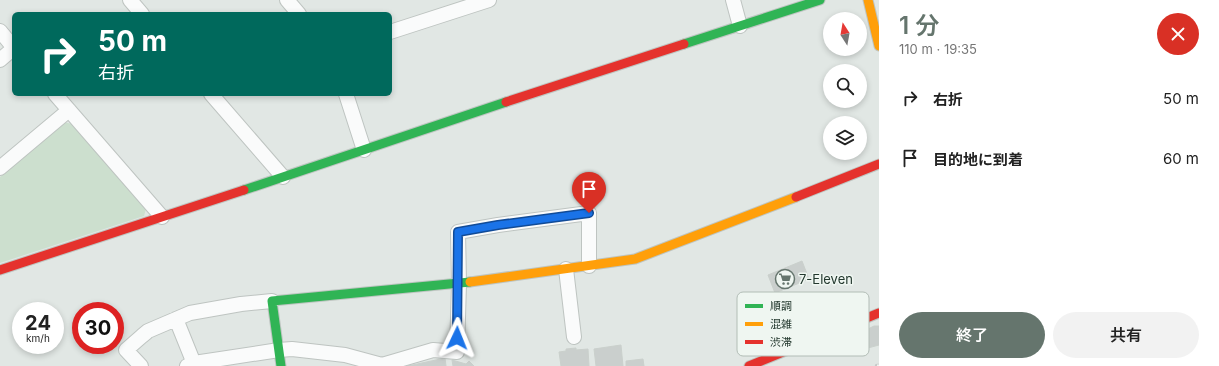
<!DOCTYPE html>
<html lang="ja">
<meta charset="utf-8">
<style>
body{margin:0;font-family:Inter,"Noto Sans JP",sans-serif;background:#f2f2f2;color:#222;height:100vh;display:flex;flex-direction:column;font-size:15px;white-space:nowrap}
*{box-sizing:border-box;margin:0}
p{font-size:13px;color:#767676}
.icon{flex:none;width:22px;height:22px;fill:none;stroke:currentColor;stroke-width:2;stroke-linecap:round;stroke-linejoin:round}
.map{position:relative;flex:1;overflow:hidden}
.side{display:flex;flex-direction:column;background:#fff;width:340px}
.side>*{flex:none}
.guide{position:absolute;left:12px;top:12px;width:380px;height:84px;border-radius:6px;box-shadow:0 2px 6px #0003;background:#00695c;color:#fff;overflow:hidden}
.needle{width:26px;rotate:349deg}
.controls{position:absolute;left:823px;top:12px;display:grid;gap:8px}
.controls a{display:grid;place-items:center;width:44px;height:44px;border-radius:50%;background:#fff;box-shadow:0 2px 6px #0003;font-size:20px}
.speed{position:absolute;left:12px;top:302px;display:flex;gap:8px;font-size:20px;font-weight:700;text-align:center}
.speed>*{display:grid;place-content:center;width:52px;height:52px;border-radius:50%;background:#fff;box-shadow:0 2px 6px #0003;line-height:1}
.speed small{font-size:10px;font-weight:400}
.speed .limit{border:6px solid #d22;background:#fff;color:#111}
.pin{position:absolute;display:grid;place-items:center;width:34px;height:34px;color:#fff;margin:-41px -17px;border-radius:50% 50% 50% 0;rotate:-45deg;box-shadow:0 0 4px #0007}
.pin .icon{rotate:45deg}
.me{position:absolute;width:44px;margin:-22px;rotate:2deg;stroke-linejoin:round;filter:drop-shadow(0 0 3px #0008)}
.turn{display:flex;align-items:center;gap:14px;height:84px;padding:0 20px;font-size:18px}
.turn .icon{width:52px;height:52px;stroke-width:2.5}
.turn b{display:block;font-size:28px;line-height:34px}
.round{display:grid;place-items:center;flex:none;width:42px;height:42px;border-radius:21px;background:#f2f2f2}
.head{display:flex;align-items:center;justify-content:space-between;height:68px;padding:0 20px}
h1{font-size:24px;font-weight:600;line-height:30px;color:#65756d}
.action{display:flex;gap:8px;margin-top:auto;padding:8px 20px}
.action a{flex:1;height:46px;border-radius:24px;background:#65756d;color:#fff;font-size:16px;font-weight:600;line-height:46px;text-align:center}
.action a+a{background:#f2f2f2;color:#222}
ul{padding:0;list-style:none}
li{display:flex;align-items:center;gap:12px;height:60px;padding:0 20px}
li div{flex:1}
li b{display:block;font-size:15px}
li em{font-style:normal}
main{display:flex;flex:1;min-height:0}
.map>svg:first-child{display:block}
.green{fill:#ccdfce}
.building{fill:#cacfcd;stroke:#cad0cc}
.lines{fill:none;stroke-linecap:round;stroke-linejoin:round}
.street-casing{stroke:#bec4c1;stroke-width:16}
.fast-casing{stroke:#bec5c1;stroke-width:11}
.slow-casing{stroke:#bec5c1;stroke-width:11}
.jam-casing{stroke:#bec5c1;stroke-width:11}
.street{stroke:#fafbfb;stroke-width:14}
.fast{stroke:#30b455;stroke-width:9}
.slow{stroke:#ff9f0a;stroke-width:9}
.jam{stroke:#e5322d;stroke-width:9}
.rail-casing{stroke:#c6c9c8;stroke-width:4.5}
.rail{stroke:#eff6f1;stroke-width:3;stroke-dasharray:9;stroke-linecap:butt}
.route-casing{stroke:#114b97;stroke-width:10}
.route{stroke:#1a73e8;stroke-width:7}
.labels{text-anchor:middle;stroke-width:3;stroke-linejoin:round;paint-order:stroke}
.poi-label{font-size:13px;fill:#22372d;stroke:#eff6f1;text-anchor:start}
.key{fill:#eff6f1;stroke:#b2bdb6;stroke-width:1}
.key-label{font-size:11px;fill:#22372d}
</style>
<main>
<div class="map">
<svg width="879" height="366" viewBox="0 0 879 366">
<rect width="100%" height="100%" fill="#e1e7e4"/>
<!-- green -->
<path class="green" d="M 64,122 L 72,124 L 146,209 L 144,216 L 0,263 L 0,177 Z"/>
<!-- building -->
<path class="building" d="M 802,261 L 809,279 L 775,293 L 768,275 Z
M 874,326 L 879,326 L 879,345 L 853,352 L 850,338 Z
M 621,345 L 623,366 L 596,366 L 594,349 Z
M 576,348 L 576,350 L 588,349 L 589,366 L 561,366 L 559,352 L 566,351 L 566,349 Z
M 445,358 L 446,366 L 408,366 Z
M 643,359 L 644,366 L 626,366 L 626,361 Z
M 452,360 L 466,364 L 469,361 L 474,366 L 453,366 Z"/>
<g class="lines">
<defs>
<path id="street" d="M 130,0 L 142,14
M 287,0 L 299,14
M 733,0 L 740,26
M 0,31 L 14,48
M 390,32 L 489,0
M 0,60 L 14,48
M 55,94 L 162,217
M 211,94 L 283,177
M 346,94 L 364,150
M 0,168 L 69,110
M 566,269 L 574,337
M 176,319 L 195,366
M 141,366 L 126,350 L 142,336 L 148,331 L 190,313 L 241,304 L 272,301
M 187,366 L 194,363 L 279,350 L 292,349 L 345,355 L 382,365 L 433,350 L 457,352 L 459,283 L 458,232 L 498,225 L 589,213 L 589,266"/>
<path id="fast" d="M 684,44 L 820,0
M 244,190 L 506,102
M 281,366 L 272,301 L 470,282"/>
<path id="slow" d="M 868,0 L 879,46
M 470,282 L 635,259 L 796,197"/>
<path id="jam" d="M 506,102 L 684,44
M 796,197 L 879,164
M 0,270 L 244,190
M 749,366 L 879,313"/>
</defs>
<!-- street casing -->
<use href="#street" class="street-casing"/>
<!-- fast casing -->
<use href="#fast" class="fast-casing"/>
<!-- slow casing -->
<use href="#slow" class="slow-casing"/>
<!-- jam casing -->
<use href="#jam" class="jam-casing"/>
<!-- street -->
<use href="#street" class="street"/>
<!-- fast -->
<use href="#fast" class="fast"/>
<!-- slow -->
<use href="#slow" class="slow"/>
<!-- jam -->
<use href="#jam" class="jam"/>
<defs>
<path id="rail" d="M 877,366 L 879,366"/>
</defs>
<!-- rail casing -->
<use href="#rail" class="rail-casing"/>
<!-- rail -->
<use href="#rail" class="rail"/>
</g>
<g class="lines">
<defs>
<path id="route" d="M 457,338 L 458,232 L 498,225 L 589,213"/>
</defs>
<!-- route casing -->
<use href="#route" class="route-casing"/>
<!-- route -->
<use href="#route" class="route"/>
</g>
<!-- icons -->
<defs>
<symbol id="supermarket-ring" viewBox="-11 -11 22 22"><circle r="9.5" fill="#eff6f1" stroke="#65756d" stroke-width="1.5"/><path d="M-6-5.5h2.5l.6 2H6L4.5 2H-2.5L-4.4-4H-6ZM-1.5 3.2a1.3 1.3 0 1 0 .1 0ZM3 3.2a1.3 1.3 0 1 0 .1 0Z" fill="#65756d"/></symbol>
</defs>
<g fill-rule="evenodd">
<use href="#supermarket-ring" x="774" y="268" width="22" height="22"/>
</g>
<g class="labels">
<!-- poi labels -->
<g class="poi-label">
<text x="799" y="284">7-Eleven</text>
</g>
</g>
<!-- legend -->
<rect x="737" y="292" width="132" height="64" rx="6" class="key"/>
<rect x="745" y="304" width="18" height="4" fill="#30b455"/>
<rect x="745" y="322" width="18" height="4" fill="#ff9f0a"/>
<rect x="745" y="340" width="18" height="4" fill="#e5322d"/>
<g class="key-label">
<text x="770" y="310">順調</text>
<text x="770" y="328">混雑</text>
<text x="770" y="346">渋滞</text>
</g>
</svg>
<div class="controls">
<a><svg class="needle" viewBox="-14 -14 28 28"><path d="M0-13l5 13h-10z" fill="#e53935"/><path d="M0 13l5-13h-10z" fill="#767676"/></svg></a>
<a><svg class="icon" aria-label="search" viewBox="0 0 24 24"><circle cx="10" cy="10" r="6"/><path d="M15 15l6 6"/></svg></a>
<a><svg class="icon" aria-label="layers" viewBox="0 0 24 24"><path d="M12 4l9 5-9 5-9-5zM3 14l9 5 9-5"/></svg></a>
</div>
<div class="speed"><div>24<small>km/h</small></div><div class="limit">30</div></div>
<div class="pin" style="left:589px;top:213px;background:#d93025"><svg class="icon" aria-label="arrive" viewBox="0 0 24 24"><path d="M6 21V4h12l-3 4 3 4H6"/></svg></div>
<svg class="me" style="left:457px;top:338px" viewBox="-20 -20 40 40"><path d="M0-17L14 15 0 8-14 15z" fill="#1a73e8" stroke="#fff" stroke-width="4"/></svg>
<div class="guide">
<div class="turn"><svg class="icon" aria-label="right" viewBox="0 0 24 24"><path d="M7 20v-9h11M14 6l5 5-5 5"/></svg><div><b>50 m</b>右折</div></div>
</div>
</div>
<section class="side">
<div class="head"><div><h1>1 分</h1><p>110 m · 19:35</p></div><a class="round" style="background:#d93025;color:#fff"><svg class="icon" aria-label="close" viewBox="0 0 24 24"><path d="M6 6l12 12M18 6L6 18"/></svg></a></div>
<ul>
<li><svg class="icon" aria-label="right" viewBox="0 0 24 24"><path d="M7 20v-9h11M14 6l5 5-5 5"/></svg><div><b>右折</b></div><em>50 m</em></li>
<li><svg class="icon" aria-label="arrive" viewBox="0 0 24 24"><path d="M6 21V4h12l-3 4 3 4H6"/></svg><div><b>目的地に到着</b></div><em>60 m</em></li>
</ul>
<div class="action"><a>終了</a><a>共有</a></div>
</section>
</main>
